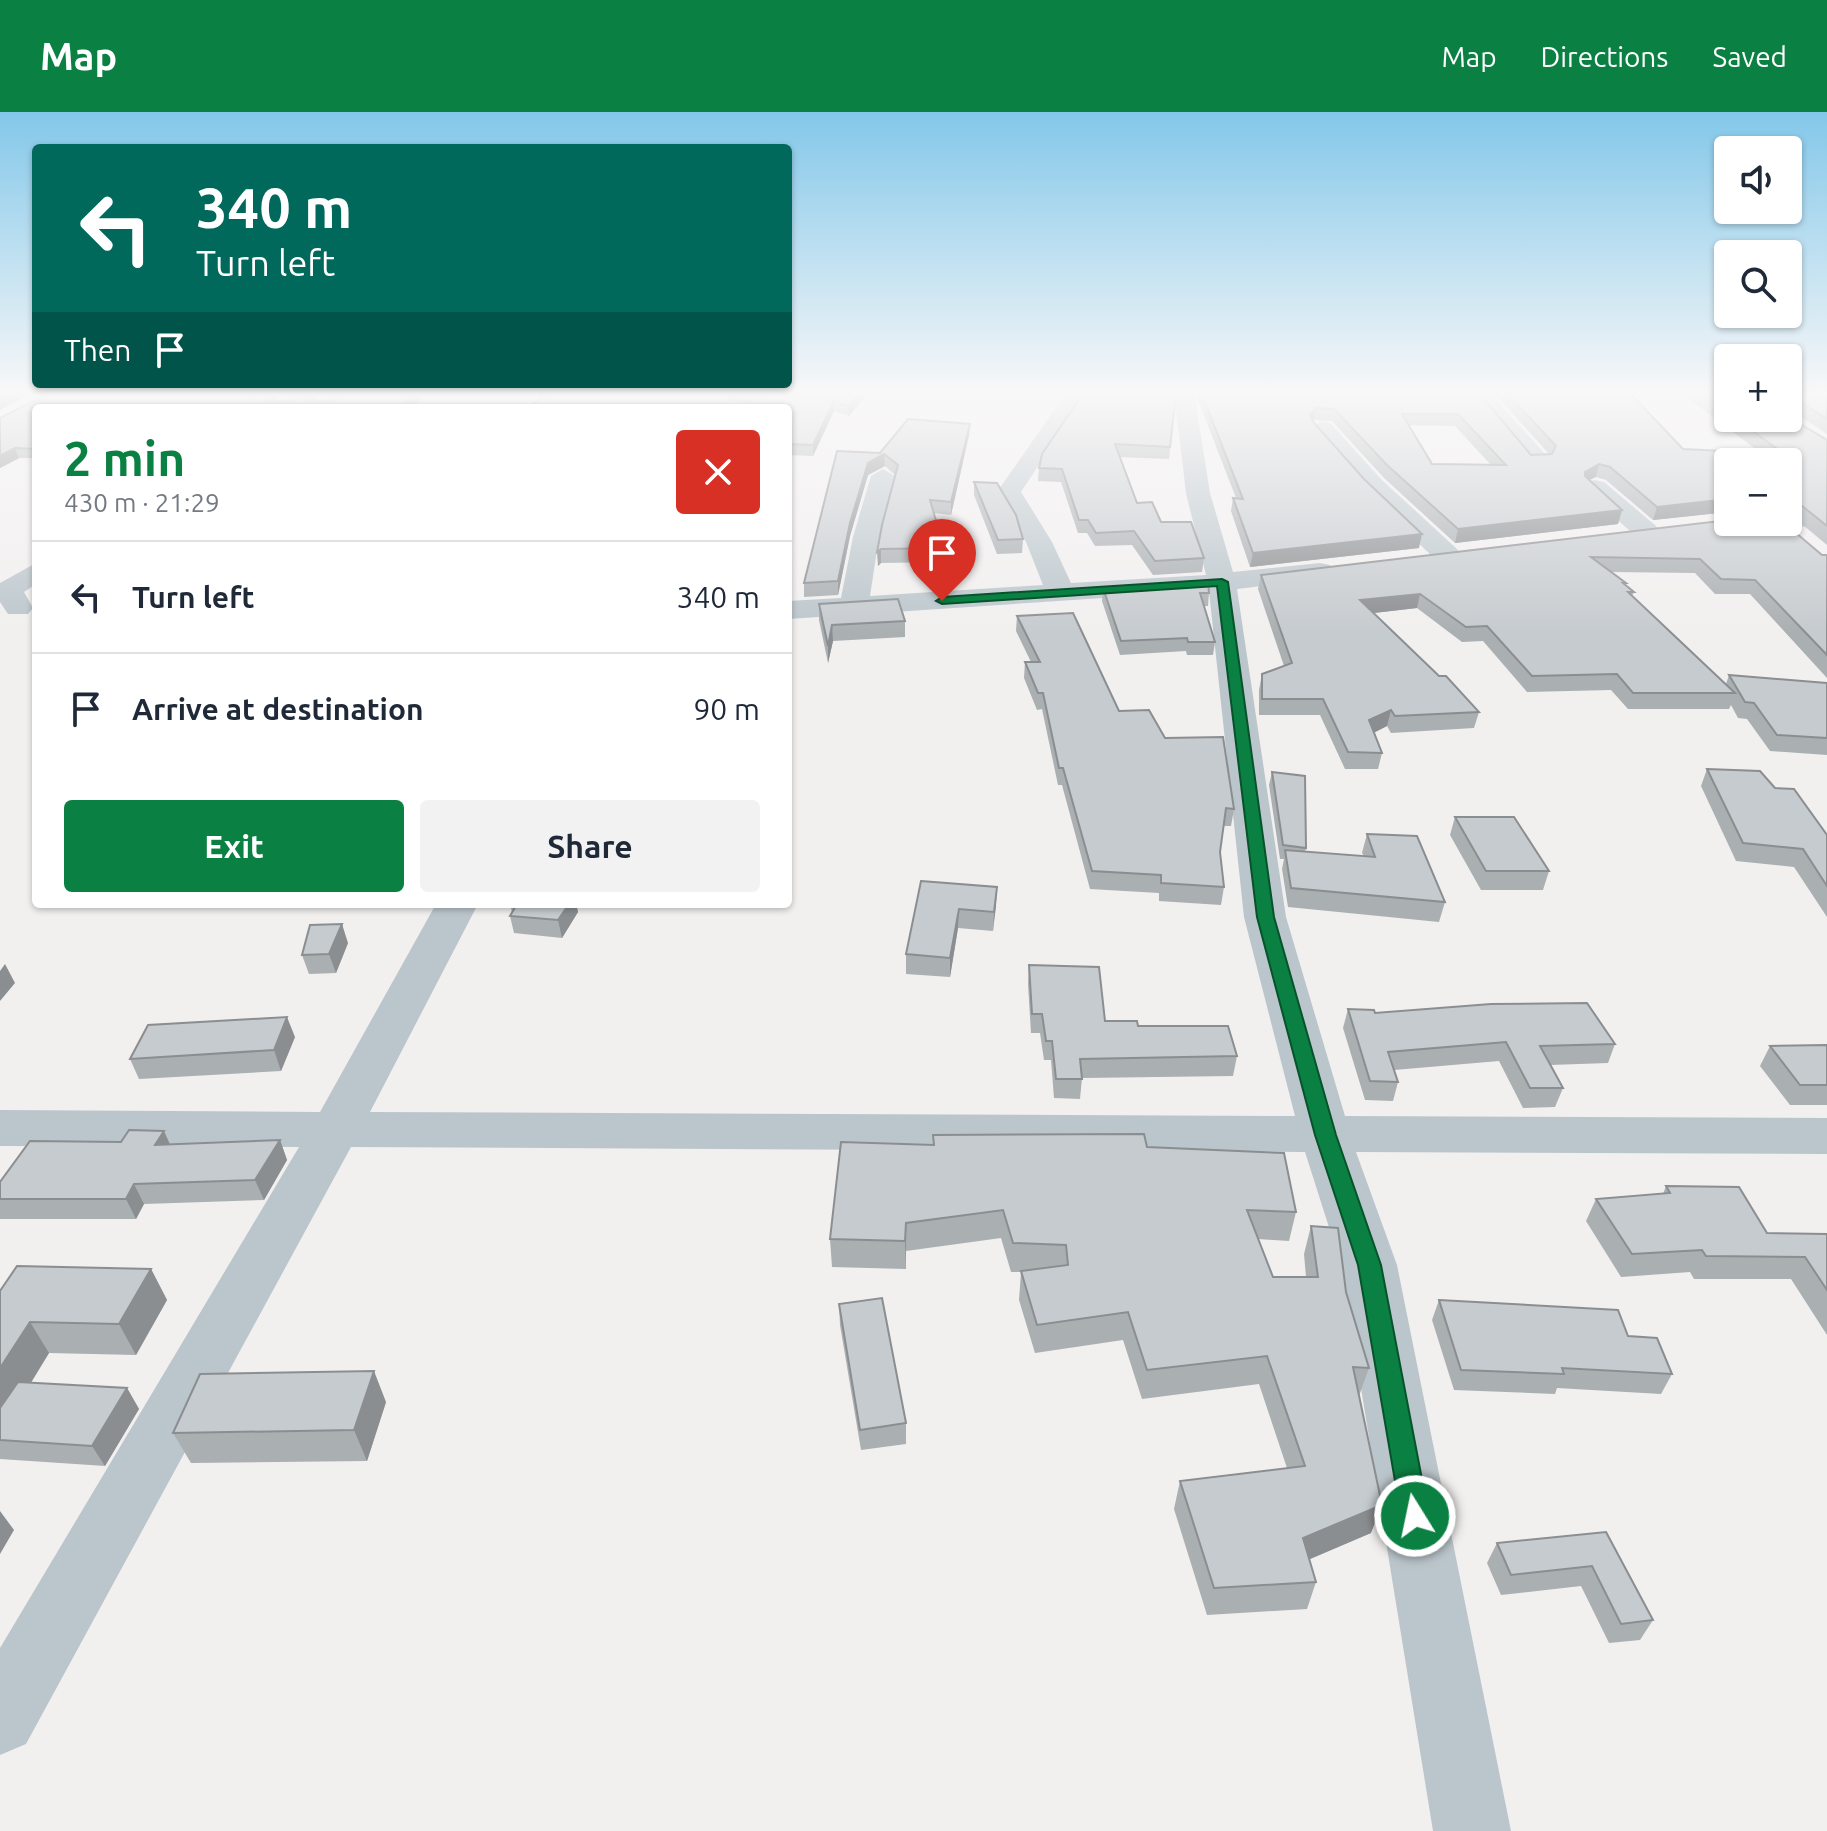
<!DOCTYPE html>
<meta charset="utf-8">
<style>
body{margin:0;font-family:Ubuntu,sans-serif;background:#f2f2f3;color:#1f2937;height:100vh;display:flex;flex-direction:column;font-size:30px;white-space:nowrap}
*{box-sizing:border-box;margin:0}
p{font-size:26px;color:#747a83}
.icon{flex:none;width:44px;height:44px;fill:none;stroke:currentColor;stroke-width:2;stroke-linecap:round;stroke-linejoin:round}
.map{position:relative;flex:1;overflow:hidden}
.drawer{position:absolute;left:32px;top:292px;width:760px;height:504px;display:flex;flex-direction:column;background:#fff;border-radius:8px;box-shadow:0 2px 6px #0004}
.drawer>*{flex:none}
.banner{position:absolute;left:32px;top:32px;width:760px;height:244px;border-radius:8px;box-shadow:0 2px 6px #0004;background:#00695c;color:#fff;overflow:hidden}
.controls{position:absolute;left:1714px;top:24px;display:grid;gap:16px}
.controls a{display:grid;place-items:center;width:88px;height:88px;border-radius:8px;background:#fff;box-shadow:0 2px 6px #0004;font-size:40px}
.pin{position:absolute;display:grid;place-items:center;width:68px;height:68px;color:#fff;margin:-82px -34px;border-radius:50% 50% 50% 0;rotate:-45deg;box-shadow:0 0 8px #0007}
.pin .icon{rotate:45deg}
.me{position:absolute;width:88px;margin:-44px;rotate:350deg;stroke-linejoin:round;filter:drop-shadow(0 0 6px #0008)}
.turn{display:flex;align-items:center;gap:28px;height:168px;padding:0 32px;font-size:36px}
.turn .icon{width:104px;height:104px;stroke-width:2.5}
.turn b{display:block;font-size:56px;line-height:68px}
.then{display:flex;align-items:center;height:76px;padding:0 32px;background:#0003;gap:16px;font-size:30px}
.round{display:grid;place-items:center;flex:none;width:84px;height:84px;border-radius:8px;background:#f2f2f3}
.headline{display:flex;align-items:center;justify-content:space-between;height:136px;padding:0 32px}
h1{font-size:48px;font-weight:600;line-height:60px;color:#0b8043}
.primary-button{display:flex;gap:16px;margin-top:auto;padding:16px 32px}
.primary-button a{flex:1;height:92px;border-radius:8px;background:#0b8043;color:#fff;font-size:32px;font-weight:600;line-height:92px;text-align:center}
.primary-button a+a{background:#f2f2f3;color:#1f2937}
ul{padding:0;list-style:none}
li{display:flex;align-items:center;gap:24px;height:112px;padding:0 32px;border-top:2px solid #e0e1e3}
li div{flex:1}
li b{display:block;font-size:30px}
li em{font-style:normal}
header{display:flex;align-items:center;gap:48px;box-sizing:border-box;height:112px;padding:0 40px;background:#0b8043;color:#fff}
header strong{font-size:38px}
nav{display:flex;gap:44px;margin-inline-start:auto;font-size:28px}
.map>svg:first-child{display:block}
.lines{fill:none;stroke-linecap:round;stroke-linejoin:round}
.minor{fill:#bbc6cc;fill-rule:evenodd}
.wall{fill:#aaafb2;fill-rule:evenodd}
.shaded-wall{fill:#8b8e91}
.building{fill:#c6cbcf;stroke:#8b8e91;stroke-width:2;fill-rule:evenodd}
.route{fill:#0b8043;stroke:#07532c;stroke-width:2}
</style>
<header>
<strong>Map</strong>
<nav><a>Map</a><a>Directions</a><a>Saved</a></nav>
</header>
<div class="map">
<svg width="1827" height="1719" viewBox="0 0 1827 1719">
<rect width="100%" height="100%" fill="#f2efef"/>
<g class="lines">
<!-- minor -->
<path class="minor" d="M 292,280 L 316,280 L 296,296 L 271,296 Z
M 329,280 L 353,280 L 335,296 L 310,296 Z
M 743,280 L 763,280 L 754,296 L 732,296 Z
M 1067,280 L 1087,280 L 1021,380 L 1052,430 L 1071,471 L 1206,463 L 1186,381 L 1174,280 L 1194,280 L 1210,381 L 1233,460 L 1320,451 L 1330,453 L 1334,459 L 1330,465 L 1320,467 L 1237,477 L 1286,805 L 1345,1004 L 1827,1006 L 1827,1042 L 1356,1040 L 1397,1153 L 1511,1719 L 1433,1719 L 1341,1153 L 1305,1040 L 351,1035 L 26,1632 L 0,1643 L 0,1536 L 299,1035 L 0,1034 L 0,998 L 320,1000 L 436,792 L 478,792 L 370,1000 L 1295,1004 L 1244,805 L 1209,479 L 788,507 L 788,489 L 841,486 L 853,425 L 871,364 L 883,357 L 895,364 L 879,425 L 870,484 L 1043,473 L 1026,430 L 997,380 Z
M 1468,280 L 1489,280 L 1546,343 L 1550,348 L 1546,353 L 1530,353 Z
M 1322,309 L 1330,311 L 1382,368 L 1457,437 L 1461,443 L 1457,449 L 1437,449 L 1364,378 L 1311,316 Z
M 1595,368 L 1604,370 L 1656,414 L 1660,420 L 1656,426 L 1638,426 L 1586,380 L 1583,375 L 1586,370 Z
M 1827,398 L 1827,414 L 1788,415 L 1777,410 L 1788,410 L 1788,399 Z
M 36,451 L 36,472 L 24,480 L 33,496 L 28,502 L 8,502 L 0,490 L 0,471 Z"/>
</g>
<!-- wall -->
<path class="wall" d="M 51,280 L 287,280 L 275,289 L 295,289 L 307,280 L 324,280 L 314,289 L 335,289 L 343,280 L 430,280 L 411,296 L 36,296 L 36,346 L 19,346 L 0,356 L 0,306 Z
M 741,280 L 736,288 L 753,289 L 759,280 L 869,280 L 849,304 L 834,299 L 813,344 L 788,343 L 788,296 L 540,287 L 539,282 Z
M 1195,280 L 1478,280 L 1531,343 L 1549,342 L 1493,280 L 1629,280 L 1683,337 L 1761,341 L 1685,284 L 1630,280 L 1728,280 L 1728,306 L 1788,306 L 1827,328 L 1827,433 L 1791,403 L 1788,405 L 1788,350 L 1728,350 L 1728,400 L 1653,408 L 1606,368 L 1596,365 L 1589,368 L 1622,398 L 1618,412 L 1455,431 L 1384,366 L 1332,309 L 1314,308 L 1314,311 L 1419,436 L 1250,455 L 1231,399 L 1233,386 L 1236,386 ZM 1409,313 L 1455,314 L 1491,353 L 1432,352 Z
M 1788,280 L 1827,280 L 1827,322 L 1790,297 L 1788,299 Z
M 1175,291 L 1169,347 L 1120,345 L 1137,391 L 1204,446 L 1202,460 L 1153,463 L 1132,433 L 1095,434 L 1087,421 L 1078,421 L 1061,370 L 1038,369 L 1039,356 Z
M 970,312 L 969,323 L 951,403 L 934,401 L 944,436 L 944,450 L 881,451 L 878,454 L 895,363 L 885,354 L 868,363 L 850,424 L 838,483 L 804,485 L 804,471 L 880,341 Z
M 974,370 L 1023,427 L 1022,441 L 997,442 L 974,383 Z
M 1728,408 L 1822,443 L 1827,443 L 1827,566 L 1750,482 L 1715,482 L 1695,461 L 1611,460 L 1626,471 L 1625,473 L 1634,480 L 1632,484 L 1726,572 L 1729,563 L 1827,571 L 1827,643 L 1770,639 L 1747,607 L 1738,606 L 1731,593 L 1729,597 L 1628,597 L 1611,578 L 1527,580 L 1483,529 L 1462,530 L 1417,496 L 1373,501 L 1439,564 L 1479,600 L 1474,616 L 1391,621 L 1387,614 L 1374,620 L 1382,641 L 1378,657 L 1345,657 L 1320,603 L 1259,603 L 1259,578 L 1262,562 L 1284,554 L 1258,477 L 1261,463 Z
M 1103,476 L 1209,481 L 1208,494 L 1204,494 L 1215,530 L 1213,543 L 1187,543 L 1186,539 L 1120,543 L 1102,489 Z
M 819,492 L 905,509 L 905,525 L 833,529 L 828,551 L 819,508 Z
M 1017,504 L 1119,599 L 1165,626 L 1234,697 L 1231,714 L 1223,714 L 1220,740 L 1224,775 L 1221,793 L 1159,789 L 1159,781 L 1090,777 L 1062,673 L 1058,673 L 1042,597 L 1037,598 L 1024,566 L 1025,550 L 1031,550 L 1016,519 Z
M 1707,657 L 1775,676 L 1827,723 L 1827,805 L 1794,755 L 1736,749 L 1701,674 Z
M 1272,660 L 1306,736 L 1305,740 L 1364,744 L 1362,741 L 1367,722 L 1445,790 L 1439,810 L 1288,795 L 1282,757 L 1284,747 L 1280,747 L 1269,673 Z
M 1455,705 L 1549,759 L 1543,778 L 1481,778 L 1450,723 Z
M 921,769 L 997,775 L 993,819 L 958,816 L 950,865 L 906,862 L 906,842 Z
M 510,792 L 576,792 L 578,800 L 562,826 L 514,821 L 510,804 L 512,800 Z
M 348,831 L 336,861 L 309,862 L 302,843 Z
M 1029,853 L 1105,909 L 1138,914 L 1237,944 L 1233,964 L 1082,966 L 1080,987 L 1054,986 L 1051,948 L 1044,948 L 1040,921 L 1031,921 L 1028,872 Z
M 1348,897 L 1375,901 L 1615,932 L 1608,951 L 1550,953 L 1563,976 L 1555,995 L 1523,996 L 1499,949 L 1394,958 L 1398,970 L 1393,989 L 1365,988 L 1343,916 Z
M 295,925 L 281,959 L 139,967 L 130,947 Z
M 1827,933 L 1827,993 L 1790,993 L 1760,954 L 1770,934 Z
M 933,1023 L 1147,1035 L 1296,1100 L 1289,1129 L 1258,1127 L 1273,1165 L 1306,1165 L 1304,1142 L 1311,1114 L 1346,1180 L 1369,1256 L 1359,1284 L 1371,1421 L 1309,1447 L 1316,1470 L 1307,1497 L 1207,1503 L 1174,1397 L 1180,1369 L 1287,1356 L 1259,1272 L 1142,1287 L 1123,1228 L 1035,1241 L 1019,1188 L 1021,1160 L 1011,1160 L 1001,1126 L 906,1139 L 906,1157 L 832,1155 L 830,1127 L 933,1032 Z
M 280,1028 L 287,1048 L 264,1088 L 144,1092 L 136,1107 L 0,1107 L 0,1070 L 170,1032 Z
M 1666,1074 L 1767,1121 L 1827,1122 L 1827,1223 L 1791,1167 L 1694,1167 L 1690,1160 L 1621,1165 L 1586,1109 L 1596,1087 L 1663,1082 Z
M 151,1157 L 167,1188 L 136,1243 L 49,1241 L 31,1271 L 127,1276 L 139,1297 L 105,1354 L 0,1347 L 0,1179 Z
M 1439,1188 L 1628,1224 L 1672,1262 L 1661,1282 L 1557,1276 L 1555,1282 L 1454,1278 L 1432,1208 Z
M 839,1192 L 906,1311 L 906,1332 L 861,1338 L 840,1213 Z
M 386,1290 L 367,1349 L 191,1351 L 173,1321 Z
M 1606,1420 L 1653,1508 L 1640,1528 L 1609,1531 L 1581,1474 L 1501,1483 L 1487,1451 L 1497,1431 Z"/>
<!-- shaded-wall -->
<path class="shaded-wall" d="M 12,280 L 33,280 L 0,298 L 0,286 Z
M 272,280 L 287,280 L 269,294 L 266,289 L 267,284 Z
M 311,280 L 324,280 L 308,294 L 305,289 L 306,284 Z
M 417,280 L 430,280 L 411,296 L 398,296 Z
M 734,280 L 741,280 L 731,296 L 729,288 Z
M 860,280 L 869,280 L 849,304 L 848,294 Z
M 834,289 L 834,299 L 813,344 L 813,333 Z
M 1316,296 L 1314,308 L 1308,314 L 1310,303 Z
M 970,312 L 969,323 L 951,403 L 951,390 Z
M 15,336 L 19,346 L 0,356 L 0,344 Z
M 884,342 L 885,354 L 868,363 L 850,424 L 838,483 L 838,469 L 850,411 L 868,351 Z
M 1599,352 L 1596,365 L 1581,372 L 1585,360 Z
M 1728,387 L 1728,400 L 1653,408 L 1657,395 Z
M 1796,389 L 1791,403 L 1788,405 L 1788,401 L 1791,394 Z
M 1622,398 L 1618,412 L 1455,431 L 1458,417 Z
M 1422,422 L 1419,436 L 1250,455 L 1253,441 Z
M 881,437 L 881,451 L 878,454 L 877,440 Z
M 1420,482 L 1417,496 L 1357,503 L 1360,488 Z
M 832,513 L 833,529 L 828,551 L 828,534 Z
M 1391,598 L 1387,614 L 1366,625 L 1369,608 Z
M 997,775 L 996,794 L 993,819 L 994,800 Z
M 568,792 L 576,792 L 578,800 L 562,826 L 558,808 Z
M 959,797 L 958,816 L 950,865 L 950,846 Z
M 342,812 L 348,831 L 336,861 L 329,842 Z
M 5,852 L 15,871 L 0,889 L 0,859 Z
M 287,905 L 295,925 L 281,959 L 274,938 Z
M 164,1019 L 173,1039 L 155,1033 Z
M 280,1028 L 287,1048 L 264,1088 L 255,1068 Z
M 134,1072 L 144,1092 L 136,1107 L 126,1087 Z
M 906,1111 L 906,1157 L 905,1129 Z
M 151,1157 L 167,1188 L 136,1243 L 119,1212 Z
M 30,1210 L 49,1241 L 7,1309 L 0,1299 L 0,1256 Z
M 374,1259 L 386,1290 L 367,1349 L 354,1318 Z
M 127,1276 L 139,1297 L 105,1354 L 92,1334 Z
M 1382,1393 L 1371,1421 L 1294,1454 L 1303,1426 Z
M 0,1399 L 14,1418 L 0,1442 Z"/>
<!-- building -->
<path class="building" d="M 0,280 L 12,280 L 0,286 Z
M 51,280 L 272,280 L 267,284 L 266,289 L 295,289 L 307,280 L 311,280 L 306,284 L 305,289 L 335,289 L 343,280 L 417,280 L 398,296 L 307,296 L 259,292 L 251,296 L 36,296 L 36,337 L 15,336 L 0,344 L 0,306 Z
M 542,280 L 734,280 L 729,288 L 753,289 L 759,280 L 860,280 L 848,294 L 834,289 L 813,333 L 788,332 L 788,296 L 527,296 L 546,283 L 539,282 Z
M 1084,280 L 1174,280 L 1175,291 L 1170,335 L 1115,332 L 1137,391 L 1152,390 L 1161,410 L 1191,410 L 1204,446 L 1155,449 L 1134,419 L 1096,421 L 1088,408 L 1079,408 L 1062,357 L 1039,356 L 1042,342 Z
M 1201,280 L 1478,280 L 1531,343 L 1552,342 L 1556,334 L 1506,280 L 1629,280 L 1683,337 L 1784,342 L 1735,306 L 1788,306 L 1788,305 L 1827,328 L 1827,414 L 1796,389 L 1791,394 L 1788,394 L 1788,350 L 1728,350 L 1728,387 L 1657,395 L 1610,355 L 1599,352 L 1585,360 L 1585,364 L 1622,398 L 1458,417 L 1387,353 L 1334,297 L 1316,296 L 1310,303 L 1314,311 L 1364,367 L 1422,422 L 1253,441 L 1233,386 L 1243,387 ZM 1402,302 L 1458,302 L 1506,353 L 1432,352 Z
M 1700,280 L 1728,280 L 1728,301 Z
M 1788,280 L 1827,280 L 1827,307 L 1794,286 L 1788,292 Z
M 908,307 L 970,312 L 951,390 L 930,388 L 944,436 L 881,437 L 877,440 L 882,413 L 898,353 L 884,342 L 868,351 L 850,411 L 838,469 L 804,471 L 837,339 L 880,341 Z
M 974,370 L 997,371 L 1016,403 L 1023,427 L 998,428 Z
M 1728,408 L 1728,410 L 1783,410 L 1822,443 L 1827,443 L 1827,543 L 1755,468 L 1721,467 L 1700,447 L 1591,445 L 1626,471 L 1623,471 L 1634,480 L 1628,480 L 1735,581 L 1633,581 L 1617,562 L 1532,564 L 1487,514 L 1466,515 L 1420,482 L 1360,488 L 1439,564 L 1446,564 L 1479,600 L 1395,604 L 1391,598 L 1369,608 L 1382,641 L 1348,640 L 1323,587 L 1262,587 L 1262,562 L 1292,551 L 1261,463 Z
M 1208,470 L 1209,481 L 1200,481 L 1215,530 L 1188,530 L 1187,526 L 1121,529 L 1103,476 Z
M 898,487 L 905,509 L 832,513 L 828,534 L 819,492 Z
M 1073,501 L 1119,599 L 1149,598 L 1165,626 L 1223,625 L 1234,697 L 1226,696 L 1220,740 L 1224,775 L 1161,771 L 1161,763 L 1092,759 L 1063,656 L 1059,656 L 1043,581 L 1038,581 L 1025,550 L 1040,550 L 1017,504 Z
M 1729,563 L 1827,571 L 1827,626 L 1777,623 L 1754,591 L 1745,590 Z
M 1707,657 L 1760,659 L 1775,676 L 1794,677 L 1827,723 L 1827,774 L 1803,737 L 1743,731 Z
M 1272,660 L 1305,664 L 1306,736 L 1283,733 Z
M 1455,705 L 1514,705 L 1549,759 L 1486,759 Z
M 1367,722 L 1417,724 L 1445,790 L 1291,776 L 1285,738 L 1375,745 Z
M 921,769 L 997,775 L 994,800 L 959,797 L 950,846 L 906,842 Z
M 517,792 L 569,792 L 558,808 L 510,804 Z
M 342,812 L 329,842 L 302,843 L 310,813 Z
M 1029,853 L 1099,855 L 1105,909 L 1137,909 L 1138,914 L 1228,914 L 1237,944 L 1080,947 L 1082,967 L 1056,967 L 1052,929 L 1046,929 L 1042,902 L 1032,902 Z
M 1587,891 L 1615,932 L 1540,934 L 1563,976 L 1530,976 L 1506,930 L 1388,940 L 1398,970 L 1370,969 L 1348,897 L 1374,898 L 1375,901 L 1491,892 Z
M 287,905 L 274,938 L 130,947 L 148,913 Z
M 1827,933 L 1827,973 L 1800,973 L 1770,934 Z
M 129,1018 L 164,1019 L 155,1033 L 280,1028 L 255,1068 L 134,1072 L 126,1087 L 0,1087 L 0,1070 L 30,1029 L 121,1030 Z
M 1144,1022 L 1147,1035 L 1284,1041 L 1296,1100 L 1247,1098 L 1273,1165 L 1318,1165 L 1311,1114 L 1338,1116 L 1346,1180 L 1369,1256 L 1353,1255 L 1382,1393 L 1303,1426 L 1316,1470 L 1214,1476 L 1180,1369 L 1305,1354 L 1267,1244 L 1147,1258 L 1128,1200 L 1037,1213 L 1021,1159 L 1068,1153 L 1066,1133 L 1013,1131 L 1003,1098 L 906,1111 L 905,1129 L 830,1127 L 841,1030 L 934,1033 L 933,1023 Z
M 1666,1074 L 1739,1075 L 1767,1121 L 1827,1122 L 1827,1178 L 1805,1145 L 1706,1144 L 1702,1138 L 1632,1142 L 1596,1087 L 1670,1081 Z
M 17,1154 L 151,1157 L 119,1212 L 30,1210 L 0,1256 L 0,1179 Z
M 882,1186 L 906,1311 L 860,1318 L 839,1192 Z
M 1439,1188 L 1618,1198 L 1628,1224 L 1657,1226 L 1672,1262 L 1562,1256 L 1564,1262 L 1461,1258 Z
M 374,1259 L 354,1318 L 173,1321 L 200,1262 Z
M 18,1270 L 127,1276 L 92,1334 L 0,1328 L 0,1296 Z
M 1606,1420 L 1653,1508 L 1621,1512 L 1592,1454 L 1511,1463 L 1497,1431 Z"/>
<!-- sky -->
<linearGradient id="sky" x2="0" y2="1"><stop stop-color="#83c7e9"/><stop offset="0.54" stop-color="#f9f8f8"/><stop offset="1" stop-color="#f9f8f8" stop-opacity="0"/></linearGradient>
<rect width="1827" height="521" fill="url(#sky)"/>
<!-- route -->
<path class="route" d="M 1222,467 L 1228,470 L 1274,805 L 1336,1023 L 1381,1153 L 1429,1404 L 1425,1413 L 1415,1417 L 1405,1413 L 1401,1404 L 1358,1153 L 1315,1023 L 1257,805 L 1217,474 L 942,492 L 936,489 L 942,485 Z"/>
</svg>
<div class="controls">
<a><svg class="icon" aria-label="sound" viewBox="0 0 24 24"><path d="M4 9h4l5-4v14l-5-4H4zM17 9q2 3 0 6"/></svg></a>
<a><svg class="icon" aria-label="search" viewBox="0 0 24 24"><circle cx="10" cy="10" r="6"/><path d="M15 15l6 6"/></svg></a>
<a>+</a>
<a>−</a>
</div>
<div class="pin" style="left:942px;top:489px;background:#d93025"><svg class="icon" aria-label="arrive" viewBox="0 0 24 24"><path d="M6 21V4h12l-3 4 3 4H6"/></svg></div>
<svg class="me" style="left:1415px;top:1404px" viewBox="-20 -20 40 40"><circle r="17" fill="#0b8043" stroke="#fff" stroke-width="3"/><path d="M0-11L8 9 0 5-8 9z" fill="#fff"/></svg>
<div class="banner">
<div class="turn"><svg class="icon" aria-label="left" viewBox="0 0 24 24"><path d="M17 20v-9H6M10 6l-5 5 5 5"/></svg><div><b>340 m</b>Turn left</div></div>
<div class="then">Then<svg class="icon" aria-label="arrive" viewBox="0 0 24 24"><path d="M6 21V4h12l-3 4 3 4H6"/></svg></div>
</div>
<section class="drawer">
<div class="headline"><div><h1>2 min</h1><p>430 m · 21:29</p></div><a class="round" style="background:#d93025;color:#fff"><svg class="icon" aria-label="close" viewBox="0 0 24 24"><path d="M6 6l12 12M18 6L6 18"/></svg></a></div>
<ul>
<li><svg class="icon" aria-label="left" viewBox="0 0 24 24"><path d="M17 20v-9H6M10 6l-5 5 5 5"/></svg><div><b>Turn left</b></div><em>340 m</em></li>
<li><svg class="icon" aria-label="arrive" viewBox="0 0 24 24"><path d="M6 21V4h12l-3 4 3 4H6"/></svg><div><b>Arrive at destination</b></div><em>90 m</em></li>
</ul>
<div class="primary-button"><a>Exit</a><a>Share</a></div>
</section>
</div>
